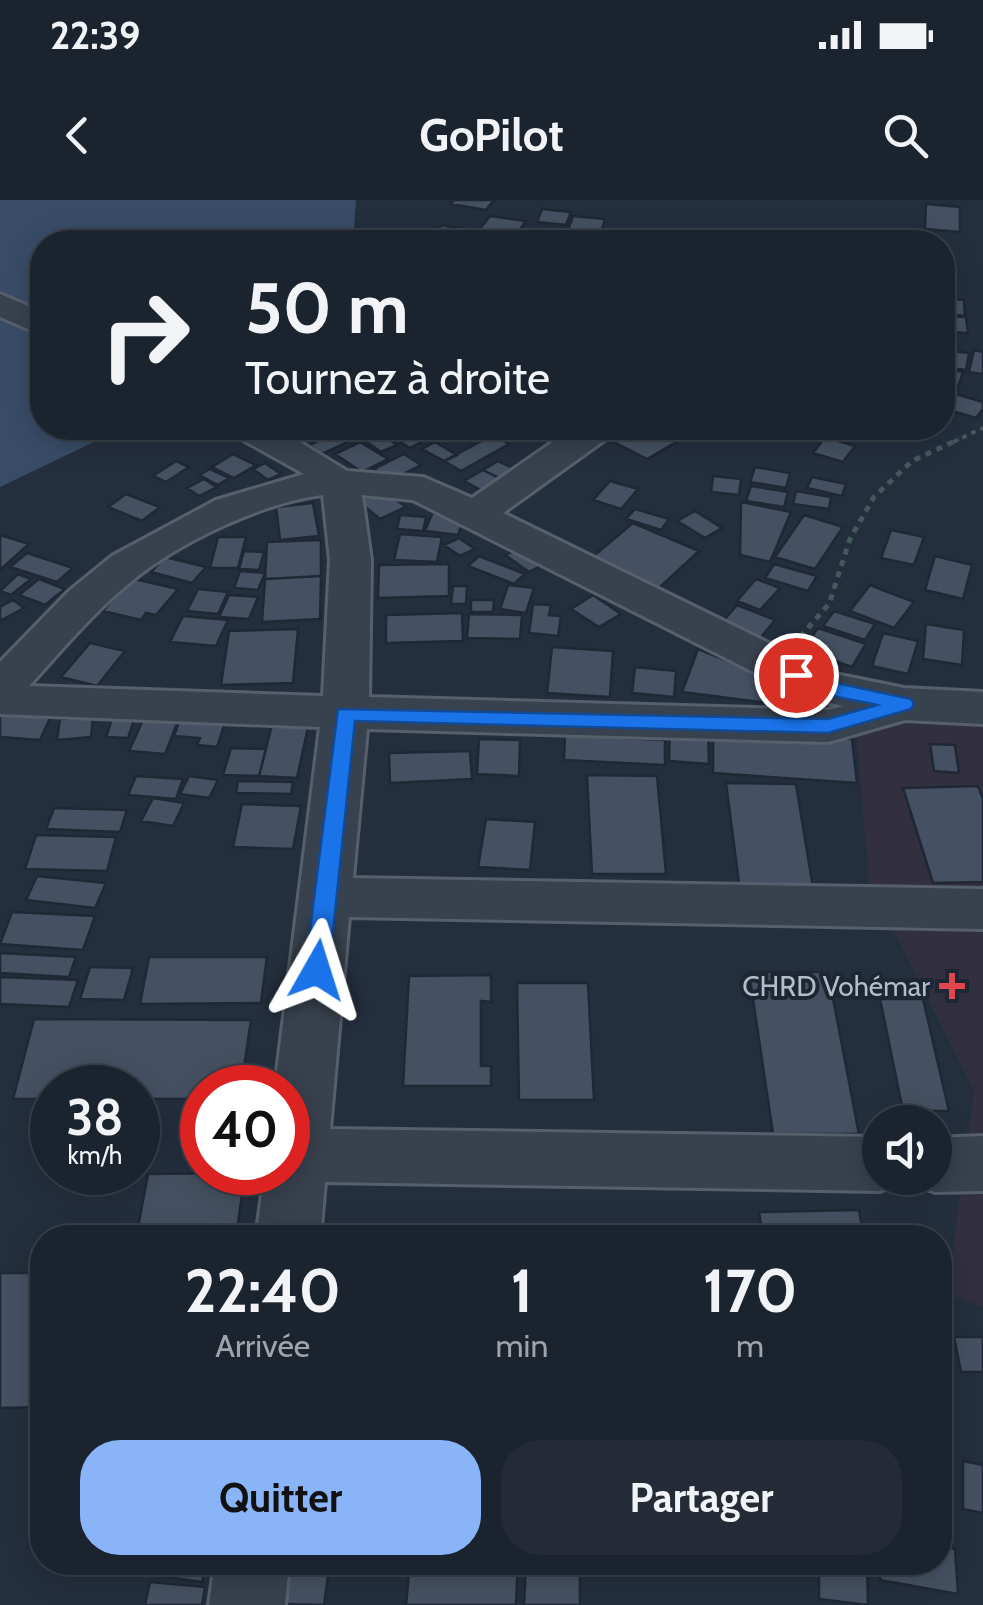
<!DOCTYPE html>
<html lang="fr">
<meta charset="utf-8">
<style>
body{margin:0;font-family:Cabin,sans-serif;background:#242b36;color:#f1f3f6;height:100vh;display:flex;flex-direction:column;font-size:38px;white-space:nowrap}
*{box-sizing:border-box;margin:0}
p{font-size:32px;color:#a0a4aa}
.icon{flex:none;width:55px;height:55px;fill:none;stroke:currentColor;stroke-width:2;stroke-linecap:round;stroke-linejoin:round}
.map{position:relative;flex:1;overflow:hidden}
.drawer{position:absolute;left:30px;top:1025px;width:922px;height:350px;display:flex;flex-direction:column;background:#1b232e;border-radius:40px;box-shadow:0 5px 25px #0003,0 0 0 2px #39404a}
.drawer>*{flex:none}
.top-card{position:absolute;left:30px;top:30px;width:925px;height:210px;border-radius:40px;box-shadow:0 5px 25px #0003,0 0 0 2px #39404a;background:#1b232e;color:#f1f3f6;overflow:hidden}
.buttons{position:absolute;left:862px;top:905px;display:grid;gap:20px}
.buttons a{display:grid;place-items:center;width:90px;height:90px;border-radius:50%;background:#1b232e;box-shadow:0 5px 25px #0003,0 0 0 2px #39404a;font-size:50px}
.speed{position:absolute;left:30px;top:865px;display:flex;gap:20px;font-size:50px;font-weight:700;text-align:center}
.speed>*{display:grid;place-content:center;width:130px;height:130px;border-radius:50%;background:#1b232e;box-shadow:0 5px 25px #0003,0 0 0 2px #39404a;line-height:1}
.speed small{font-size:25px;font-weight:400}
.speed .limit{border:15px solid #d22;background:#fff;color:#111}
.pin{position:absolute;display:grid;place-items:center;width:85px;height:85px;color:#fff;margin:-42px;border:5px solid #fff;border-radius:50%;box-shadow:0 2px 10px #0007}
.me{position:absolute;width:110px;margin:-55px;rotate:6deg;stroke-linejoin:round;filter:drop-shadow(0 0 8px #0008)}
.turn{display:flex;align-items:center;gap:35px;height:210px;padding:0 50px;font-size:45px}
.turn .icon{width:130px;height:130px;stroke-width:2.5}
.turn b{display:block;font-size:70px;line-height:85px}
.eta{display:flex;justify-content:space-evenly;align-items:center;height:170px;text-align:center}
.eta b{font-size:60px;font-weight:700;line-height:70px}
.action{display:flex;gap:20px;margin-top:auto;padding:20px 50px}
.action a{flex:1;height:115px;border-radius:40px;background:#8ab4f8;color:#111;font-size:40px;font-weight:700;line-height:115px;text-align:center}
.action a+a{background:#242b36;color:#f1f3f6}
.status{display:flex;justify-content:space-between;align-items:center;height:70px;padding:0 50px;background:#1b232e;direction:ltr}
.status svg{height:28px;fill:currentColor}
header{display:flex;justify-content:space-between;align-items:center;height:130px;padding:0 50px;background:#1b232e;font-size:45px;font-weight:700}
.map>svg:first-child{display:block}
.medical{fill:#32303f}
.water{fill:#394c67}
.building{fill:#455162;stroke:#1f2835;stroke-width:2.5}
.lines{fill:none;stroke-linecap:round;stroke-linejoin:round}
.minor-casing{stroke:#565f6c;stroke-width:6}
.path-far1{stroke:#44595c;stroke-width:4;stroke-dasharray:5 5;stroke-linecap:butt}
.path{stroke:#44595c;stroke-width:5;stroke-dasharray:6 6;stroke-linecap:butt}
.minor{fill:#38414e;fill-rule:evenodd}
.route{fill:#1a73e8;stroke:#114b97;stroke-width:2.5}
.health-dot{fill:#e0444e;stroke:#1d2633;stroke-width:4}
.labels{text-anchor:middle;stroke-width:8;stroke-linejoin:round;paint-order:stroke}
.poi-label{font-size:28px;fill:#b4bcc9;stroke:#1d2633;text-anchor:end}
</style>
<div class="status"><b>22:39</b><svg viewBox="0 0 49 12"><path d="M0 12V9h3v3zM5 12V6h3v6zM10 12V3h3v9zM15 12V0h3v12zM26 1h20v11H26zM47 4h2v5h-2z"/></svg></div>
<header><svg class="icon" aria-label="back" viewBox="0 0 24 24"><path d="M15 5l-7 7 7 7"/></svg>GoPilot<svg class="icon" aria-label="search" viewBox="0 0 24 24"><circle cx="10" cy="10" r="6"/><path d="M15 15l6 6"/></svg></header>
<div class="map">
<svg width="983" height="1405" viewBox="0 0 983 1405">
<rect width="100%" height="100%" fill="#242f3e"/>
<!-- medical -->
<path class="medical" d="M 983,522 L 983,1107 L 947,1094 L 974,891 L 869,681 L 856,526 Z"/>
<!-- water -->
<path class="water" d="M 0,0 L 356,0 L 353,42 L 42,42 L 42,228 L 123,228 L 0,287 Z"/>
<!-- building -->
<path class="building" d="M 454,0 L 494,0 L 486,10 L 451,4 Z
M 926,4 L 960,7 L 960,32 L 925,29 Z
M 542,9 L 571,12 L 566,25 L 537,22 Z
M 490,16 L 526,21 L 515,36 L 479,30 Z
M 573,16 L 605,19 L 601,33 L 568,30 Z
M 442,25 L 462,29 L 449,42 L 428,39 Z
M 462,31 L 483,34 L 477,42 L 455,42 Z
M 569,31 L 603,34 L 601,42 L 565,42 Z
M 942,98 L 964,100 L 965,116 L 942,114 Z
M 948,116 L 966,117 L 968,133 L 949,132 Z
M 943,150 L 969,153 L 966,170 L 942,167 Z
M 974,150 L 983,152 L 983,174 L 969,172 Z
M 942,168 L 963,172 L 957,190 L 942,187 Z
M 942,190 L 983,202 L 983,209 L 976,218 L 942,208 Z
M 284,228 L 336,228 L 306,242 Z
M 349,228 L 363,235 L 322,254 L 309,245 Z
M 624,228 L 651,228 L 678,241 L 647,259 L 606,238 Z
M 767,228 L 793,228 L 789,240 L 764,236 Z
M 406,230 L 423,241 L 410,248 L 392,237 Z
M 377,231 L 397,245 L 381,252 L 361,238 Z
M 493,235 L 509,244 L 461,271 L 444,261 Z
M 825,237 L 855,246 L 843,262 L 813,253 Z
M 360,242 L 388,259 L 362,272 L 335,254 Z
M 435,242 L 457,255 L 444,261 L 422,249 Z
M 233,254 L 256,265 L 234,278 L 212,267 Z
M 404,254 L 421,265 L 391,280 L 374,269 Z
M 176,261 L 189,267 L 166,282 L 153,276 Z
M 498,261 L 521,272 L 507,282 L 483,270 Z
M 265,263 L 281,274 L 268,280 L 253,269 Z
M 755,267 L 790,273 L 786,288 L 750,282 Z
M 210,269 L 229,278 L 218,285 L 199,275 Z
M 483,270 L 507,282 L 488,294 L 464,281 Z
M 713,276 L 741,279 L 739,295 L 711,292 Z
M 812,277 L 846,284 L 842,296 L 807,288 Z
M 204,279 L 217,287 L 199,296 L 187,288 Z
M 610,281 L 638,289 L 621,309 L 593,300 Z
M 751,286 L 788,292 L 784,307 L 746,301 Z
M 383,290 L 406,307 L 380,319 L 358,301 Z
M 796,291 L 831,297 L 829,309 L 793,304 Z
M 126,294 L 160,307 L 142,321 L 108,307 Z
M 741,302 L 791,312 L 770,362 L 740,355 Z
M 313,303 L 319,336 L 280,340 L 276,307 Z
M 434,309 L 466,313 L 458,335 L 425,331 Z
M 635,309 L 669,319 L 661,330 L 626,319 Z
M 695,311 L 722,328 L 705,338 L 677,321 Z
M 400,315 L 426,317 L 423,331 L 397,329 Z
M 804,315 L 843,327 L 815,369 L 775,357 Z
M 633,323 L 699,351 L 659,388 L 591,358 Z
M 891,330 L 924,337 L 914,365 L 881,358 Z
M 400,334 L 442,337 L 437,362 L 394,360 Z
M 0,335 L 29,344 L 1,369 L 0,369 Z
M 218,337 L 246,337 L 238,368 L 210,368 Z
M 459,338 L 475,349 L 460,356 L 444,345 Z
M 321,340 L 321,376 L 265,379 L 267,342 Z
M 519,349 L 542,365 L 529,372 L 505,355 Z
M 244,351 L 264,352 L 259,370 L 239,369 Z
M 27,353 L 73,368 L 57,382 L 10,367 Z
M 479,356 L 525,374 L 514,384 L 468,366 Z
M 935,356 L 972,365 L 963,399 L 925,390 Z
M 165,357 L 206,367 L 192,383 L 151,372 Z
M 449,364 L 449,396 L 378,398 L 379,365 Z
M 774,364 L 817,376 L 808,391 L 765,378 Z
M 240,371 L 265,373 L 258,390 L 234,388 Z
M 18,374 L 31,379 L 11,395 L 0,391 Z
M 321,376 L 320,419 L 262,422 L 265,379 Z
M 130,378 L 178,389 L 156,415 L 146,413 L 141,420 L 103,411 Z
M 39,379 L 65,389 L 45,405 L 19,395 Z
M 756,379 L 780,388 L 760,410 L 737,401 Z
M 508,385 L 534,388 L 526,413 L 500,409 Z
M 870,385 L 914,402 L 894,428 L 850,411 Z
M 453,386 L 467,386 L 466,404 L 451,404 Z
M 198,389 L 228,392 L 218,414 L 187,411 Z
M 229,395 L 258,397 L 249,419 L 219,417 Z
M 593,395 L 621,414 L 599,427 L 571,409 Z
M 13,400 L 24,408 L 0,421 L 0,407 Z
M 471,400 L 494,400 L 493,412 L 471,412 Z
M 533,404 L 551,405 L 549,415 L 561,416 L 558,436 L 529,433 Z
M 737,405 L 775,420 L 757,442 L 718,427 Z
M 834,411 L 875,424 L 865,440 L 823,426 Z
M 462,413 L 463,441 L 386,443 L 386,415 Z
M 469,414 L 522,415 L 520,439 L 467,438 Z
M 183,416 L 228,420 L 216,446 L 170,442 Z
M 926,424 L 964,430 L 962,465 L 923,459 Z
M 818,428 L 866,444 L 852,467 L 803,450 Z
M 298,429 L 293,483 L 221,485 L 229,431 Z
M 883,433 L 918,441 L 908,474 L 872,466 Z
M 90,443 L 125,451 L 97,486 L 61,477 Z
M 552,447 L 613,451 L 610,497 L 547,493 Z
M 698,449 L 804,492 L 792,506 L 682,492 Z
M 635,467 L 676,471 L 674,497 L 632,493 Z
M 0,513 L 51,516 L 40,540 L 0,537 Z
M 146,513 L 180,516 L 165,554 L 129,551 Z
M 182,514 L 227,517 L 217,547 L 197,545 L 200,538 L 174,536 Z
M 93,517 L 91,537 L 57,540 L 60,519 Z
M 274,517 L 310,518 L 297,578 L 259,576 Z
M 112,519 L 134,520 L 128,538 L 106,537 Z
M 713,526 L 739,531 L 852,539 L 857,583 L 713,573 Z
M 670,528 L 708,530 L 709,564 L 669,561 Z
M 565,535 L 665,540 L 665,565 L 564,560 Z
M 479,539 L 520,540 L 519,576 L 477,574 Z
M 930,544 L 955,545 L 959,573 L 934,571 Z
M 231,548 L 266,549 L 259,576 L 223,575 Z
M 470,551 L 472,579 L 390,583 L 389,553 Z
M 587,575 L 657,576 L 666,674 L 592,674 Z
M 136,576 L 183,579 L 176,599 L 128,595 Z
M 189,576 L 218,580 L 209,598 L 180,594 Z
M 238,581 L 293,582 L 291,594 L 236,593 Z
M 726,583 L 796,584 L 815,700 L 741,699 Z
M 978,586 L 983,599 L 983,682 L 933,683 L 903,588 Z
M 153,598 L 184,603 L 173,626 L 141,621 Z
M 242,604 L 301,606 L 293,649 L 233,647 Z
M 54,608 L 127,610 L 120,632 L 46,629 Z
M 486,619 L 535,622 L 530,670 L 478,667 Z
M 36,635 L 116,637 L 107,671 L 25,669 Z
M 37,676 L 106,683 L 95,708 L 26,700 Z
M 12,712 L 95,716 L 83,750 L 0,744 Z
M 0,753 L 76,757 L 69,777 L 0,773 Z
M 149,757 L 267,757 L 261,803 L 140,804 Z
M 90,767 L 133,768 L 124,800 L 80,799 Z
M 749,772 L 828,772 L 859,934 L 773,934 Z
M 491,775 L 491,802 L 481,801 L 481,866 L 491,866 L 491,886 L 403,886 L 409,776 Z
M 0,777 L 78,780 L 69,807 L 0,804 Z
M 517,783 L 588,783 L 594,900 L 519,900 Z
M 880,799 L 923,799 L 949,911 L 903,911 Z
M 34,819 L 251,820 L 241,888 L 202,888 L 202,899 L 138,899 L 138,888 L 52,888 L 52,899 L 13,899 Z
M 245,973 L 236,1038 L 136,1038 L 148,974 Z
M 859,1010 L 864,1038 L 763,1038 L 759,1012 Z
M 0,1073 L 42,1073 L 42,1207 L 0,1208 Z
M 954,1137 L 983,1137 L 983,1172 L 961,1172 Z
M 963,1261 L 983,1265 L 983,1313 L 963,1309 Z
M 940,1346 L 955,1349 L 958,1394 L 880,1380 L 880,1362 L 940,1362 Z
M 114,1362 L 207,1362 L 202,1382 L 112,1369 Z
M 286,1362 L 330,1362 L 324,1405 L 280,1404 Z
M 410,1362 L 518,1362 L 516,1405 L 406,1405 Z
M 526,1362 L 580,1364 L 580,1405 L 524,1405 Z
M 819,1362 L 867,1362 L 868,1405 L 819,1399 Z
M 150,1382 L 205,1387 L 202,1405 L 145,1405 Z"/>
<g class="lines">
<defs>
<path id="minor" d="M 0,94 L 42,112 L 42,135 L 0,117 Z
M 231,228 L 277,228 L 347,271 L 423,277 L 472,298 L 573,228 L 615,228 L 610,236 L 503,313 L 830,473 L 904,488 L 983,492 L 983,524 L 905,520 L 828,542 L 367,529 L 353,678 L 983,689 L 983,729 L 349,717 L 330,929 L 880,937 L 880,978 L 904,978 L 902,983 L 880,991 L 325,982 L 320,1038 L 256,1038 L 265,972 L 288,972 L 288,888 L 275,888 L 320,527 L 0,514 L 0,462 L 69,391 L 112,356 L 216,300 L 304,274 L 236,236 ZM 323,295 L 330,360 L 323,496 L 29,486 C 62,450 94,411 133,380 C 180,342 263,302 323,295 ZM 362,295 L 413,300 L 801,496 L 843,506 L 828,510 L 369,497 L 371,360 Z
M 983,936 L 983,991 L 935,992 L 913,984 L 910,978 L 935,978 L 935,938 Z
M 215,1362 L 289,1362 L 285,1405 L 209,1405 Z"/>
</defs>
<!-- minor casing -->
<use href="#minor" class="minor-casing"/>
<!-- path-far1 -->
<path class="path-far1" d="M 953,242 L 983,228"/>
<!-- path -->
<path class="path" d="M 800,437 L 829,404 L 850,339 L 874,297 L 912,261 L 959,239"/>
<!-- minor -->
<use href="#minor" class="minor"/>
</g>
<!-- route -->
<path class="route" d="M 796,468 L 822,480 L 911,499 L 914,504 L 911,509 L 828,533 L 355,521 L 329,770 L 325,777 L 309,777 L 305,770 L 338,509 L 828,519 L 877,505 C 848,498 808,496 786,475 Z"/>
<!-- markers -->
<path class="health-dot" d="M947 771h10v10h10v10h-10v10h-10v-10h-10v-10h10z"/>
<g class="labels">
<!-- poi labels -->
<g class="poi-label">
<text x="930" y="796">CHRD Vohémar</text>
</g>
</g>
</svg>
<div class="buttons">
<a><svg class="icon" aria-label="sound" viewBox="0 0 24 24"><path d="M4 9h4l5-4v14l-5-4H4zM17 9q2 3 0 6"/></svg></a>
</div>
<div class="speed"><div>38<small>km/h</small></div><div class="limit">40</div></div>
<div class="pin" style="left:796px;top:475px;background:#d93025"><svg class="icon" aria-label="arrive" viewBox="0 0 24 24"><path d="M6 21V4h12l-3 4 3 4H6"/></svg></div>
<svg class="me" style="left:317px;top:770px" viewBox="-20 -20 40 40"><path d="M0-17L14 15 0 8-14 15z" fill="#1a73e8" stroke="#fff" stroke-width="4"/></svg>
<div class="top-card">
<div class="turn"><svg class="icon" aria-label="right" viewBox="0 0 24 24"><path d="M7 20v-9h11M14 6l5 5-5 5"/></svg><div><b>50 m</b>Tournez à droite</div></div>
</div>
<section class="drawer">
<div class="eta">
<div><b>22:40</b><p>Arrivée</p></div>
<div><b>1</b><p>min</p></div>
<div><b>170</b><p>m</p></div>
</div>
<div class="action"><a>Quitter</a><a>Partager</a></div>
</section>
</div>
